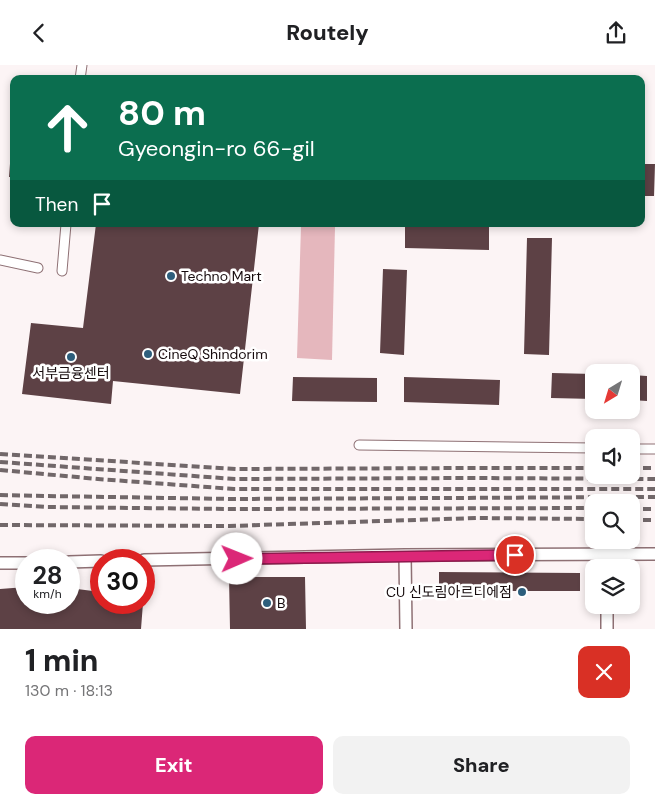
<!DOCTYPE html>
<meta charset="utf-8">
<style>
body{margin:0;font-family:"DM Sans","Noto Sans KR",sans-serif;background:#f2f2f2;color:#202124;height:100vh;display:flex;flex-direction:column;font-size:19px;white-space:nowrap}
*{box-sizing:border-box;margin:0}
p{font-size:16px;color:#757577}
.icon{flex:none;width:28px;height:28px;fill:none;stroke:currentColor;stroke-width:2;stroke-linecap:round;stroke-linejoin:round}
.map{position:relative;height:564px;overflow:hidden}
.details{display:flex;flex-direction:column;background:#fff;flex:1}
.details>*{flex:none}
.hud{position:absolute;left:10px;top:10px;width:635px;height:152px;border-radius:10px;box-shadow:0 2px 8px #0003;background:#0b6e4f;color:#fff;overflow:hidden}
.needle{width:32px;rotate:218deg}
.tools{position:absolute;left:585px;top:299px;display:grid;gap:10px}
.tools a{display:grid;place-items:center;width:55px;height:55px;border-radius:10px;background:#fff;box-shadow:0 2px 8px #0003;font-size:25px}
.speed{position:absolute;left:15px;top:484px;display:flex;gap:10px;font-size:25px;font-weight:700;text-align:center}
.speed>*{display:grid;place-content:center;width:65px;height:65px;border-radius:50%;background:#fff;box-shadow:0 2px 8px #0003;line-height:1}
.speed small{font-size:12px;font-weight:400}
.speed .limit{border:8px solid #d22;background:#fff;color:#111}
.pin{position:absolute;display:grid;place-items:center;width:42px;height:42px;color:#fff;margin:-21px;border:2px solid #fff;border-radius:50%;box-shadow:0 1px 5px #0007}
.me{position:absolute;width:55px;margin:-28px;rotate:89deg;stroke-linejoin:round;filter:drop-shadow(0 0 4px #0008)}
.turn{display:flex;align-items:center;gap:18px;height:105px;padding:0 25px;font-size:22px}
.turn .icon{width:65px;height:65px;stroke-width:2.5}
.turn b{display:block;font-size:35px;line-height:42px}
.then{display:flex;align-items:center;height:48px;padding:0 25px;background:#0003;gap:10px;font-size:19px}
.round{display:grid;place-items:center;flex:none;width:52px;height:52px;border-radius:10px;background:#f2f2f2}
.head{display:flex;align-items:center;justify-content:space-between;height:85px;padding:0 25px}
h1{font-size:30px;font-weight:800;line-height:38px}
.cta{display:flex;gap:10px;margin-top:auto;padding:10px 25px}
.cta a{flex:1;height:58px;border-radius:10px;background:#db2777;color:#fff;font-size:20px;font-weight:800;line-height:58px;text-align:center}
.cta a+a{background:#f2f2f2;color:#202124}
header{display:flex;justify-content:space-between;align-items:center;height:65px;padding:0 25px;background:#fff;font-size:22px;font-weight:800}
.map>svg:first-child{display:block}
.green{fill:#e5b7bd}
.building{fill:#5d4145}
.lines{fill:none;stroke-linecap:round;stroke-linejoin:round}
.pedestrian-casing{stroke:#8e7074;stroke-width:11}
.minor-casing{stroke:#8e7074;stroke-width:14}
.pedestrian{stroke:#fff;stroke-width:9}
.minor{stroke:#fff;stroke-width:11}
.rail{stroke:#716769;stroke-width:4;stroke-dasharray:8 4;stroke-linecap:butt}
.route-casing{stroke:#8e194d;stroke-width:12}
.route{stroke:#db2777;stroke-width:9}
.poi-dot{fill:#2d5e7c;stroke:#fff;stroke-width:2}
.labels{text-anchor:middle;stroke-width:5;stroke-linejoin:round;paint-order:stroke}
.poi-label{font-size:14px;fill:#160b0d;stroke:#fff;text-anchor:start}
</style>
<header><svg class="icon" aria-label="back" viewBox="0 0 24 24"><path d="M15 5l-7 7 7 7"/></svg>Routely<svg class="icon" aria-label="share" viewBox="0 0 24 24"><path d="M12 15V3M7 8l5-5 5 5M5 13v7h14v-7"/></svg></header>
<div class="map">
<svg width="655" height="564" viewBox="0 0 655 564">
<rect width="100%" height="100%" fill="#fcf4f5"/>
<!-- green -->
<path class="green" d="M 301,161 L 335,162 L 332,295 L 297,293 Z"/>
<!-- building -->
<path class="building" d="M 18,11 L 37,12 L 37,14 L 18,14 Z
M 12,72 L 14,72 L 14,112 L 9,112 Z
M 641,99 L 655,99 L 654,131 L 641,131 Z
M 96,159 L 259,159 L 240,329 L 113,316 L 111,339 L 22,329 L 31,258 L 83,263 Z
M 405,159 L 489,161 L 489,185 L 405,183 Z
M 527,173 L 552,173 L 549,290 L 524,289 Z
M 383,204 L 407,205 L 404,290 L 380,288 Z
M 552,308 L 594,309 L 594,334 L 551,333 Z
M 631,310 L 647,311 L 647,336 L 631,335 Z
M 293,312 L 377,313 L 377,337 L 292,336 Z
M 404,312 L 500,315 L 499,340 L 404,337 Z
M 439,507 L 580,508 L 580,526 L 439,526 Z
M 229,512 L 305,512 L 306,564 L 230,564 Z
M 26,522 L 26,538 L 69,538 L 69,523 L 101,527 L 101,538 L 143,538 L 141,564 L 0,564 L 0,524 Z"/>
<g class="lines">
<defs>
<path id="pedestrian" d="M 80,14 L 82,0
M 0,195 L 38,203
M 62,206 L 66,159
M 359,380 L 594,383
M 631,384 L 655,384"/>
<path id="minor" d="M 606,489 L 606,502
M 405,490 L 406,564
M 144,495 L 405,490 L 655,489
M 69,497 L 101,496
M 0,498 L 26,498
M 607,540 L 607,564"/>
</defs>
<!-- pedestrian casing -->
<use href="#pedestrian" class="pedestrian-casing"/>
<!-- minor casing -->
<use href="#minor" class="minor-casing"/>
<!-- pedestrian -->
<use href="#pedestrian" class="pedestrian"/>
<!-- minor -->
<use href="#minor" class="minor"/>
<!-- rail -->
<path class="rail" d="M 0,389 L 236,404 L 471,403 L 594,403
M 0,397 L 235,414 L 472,413 L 655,414
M 631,403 L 655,403
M 0,405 L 98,414 L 234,424 L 655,424
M 0,430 L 47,431 L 233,434 L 655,432
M 0,439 L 47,442 L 231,444 L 594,443
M 631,444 L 655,444
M 631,455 L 655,455
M 0,460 L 229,461 L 476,453 L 594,454"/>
</g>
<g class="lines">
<defs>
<path id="route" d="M 237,494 L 515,490"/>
</defs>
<!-- route casing -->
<use href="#route" class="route-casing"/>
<!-- route -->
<use href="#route" class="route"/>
</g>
<!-- markers -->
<g class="poi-dot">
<circle cx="171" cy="211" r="5"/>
<circle cx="148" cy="289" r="5"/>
<circle cx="71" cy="292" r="5"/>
<circle cx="522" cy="527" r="5"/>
<circle cx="267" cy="538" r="5"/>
</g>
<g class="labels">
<!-- poi labels -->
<g class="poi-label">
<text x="181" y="216">Techno Mart</text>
<text x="158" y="294">CineQ Shindorim</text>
<text x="71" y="313" text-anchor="middle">서부금융센터</text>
<text x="512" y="532" text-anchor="end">CU 신도림아르디에점</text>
<text x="277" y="543">B</text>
</g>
</g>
</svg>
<div class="tools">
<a><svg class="needle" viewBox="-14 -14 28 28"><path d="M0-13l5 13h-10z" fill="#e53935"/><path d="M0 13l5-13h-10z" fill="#757577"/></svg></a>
<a><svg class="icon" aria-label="sound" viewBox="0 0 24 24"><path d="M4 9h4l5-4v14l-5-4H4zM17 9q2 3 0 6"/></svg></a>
<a><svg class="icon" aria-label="search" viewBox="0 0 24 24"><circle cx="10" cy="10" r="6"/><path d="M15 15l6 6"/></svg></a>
<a><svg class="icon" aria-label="layers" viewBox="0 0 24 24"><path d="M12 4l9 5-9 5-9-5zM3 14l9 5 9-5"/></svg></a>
</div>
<div class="speed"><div>28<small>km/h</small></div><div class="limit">30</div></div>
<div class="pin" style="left:515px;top:490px;background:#d93025"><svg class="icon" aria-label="arrive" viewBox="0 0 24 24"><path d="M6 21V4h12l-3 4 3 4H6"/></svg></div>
<svg class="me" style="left:237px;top:494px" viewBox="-20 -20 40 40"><circle r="19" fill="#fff"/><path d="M0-13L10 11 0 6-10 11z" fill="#db2777"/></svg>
<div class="hud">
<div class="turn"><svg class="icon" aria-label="ahead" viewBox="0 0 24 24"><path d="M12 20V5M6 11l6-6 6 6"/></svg><div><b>80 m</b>Gyeongin-ro 66-gil</div></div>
<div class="then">Then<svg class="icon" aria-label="arrive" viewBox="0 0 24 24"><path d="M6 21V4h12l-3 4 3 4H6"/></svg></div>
</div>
</div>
<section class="details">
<div class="head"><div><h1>1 min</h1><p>130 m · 18:13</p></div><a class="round" style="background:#d93025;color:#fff"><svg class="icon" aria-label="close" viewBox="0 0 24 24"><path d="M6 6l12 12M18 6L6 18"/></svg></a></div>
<div class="cta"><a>Exit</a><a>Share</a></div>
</section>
